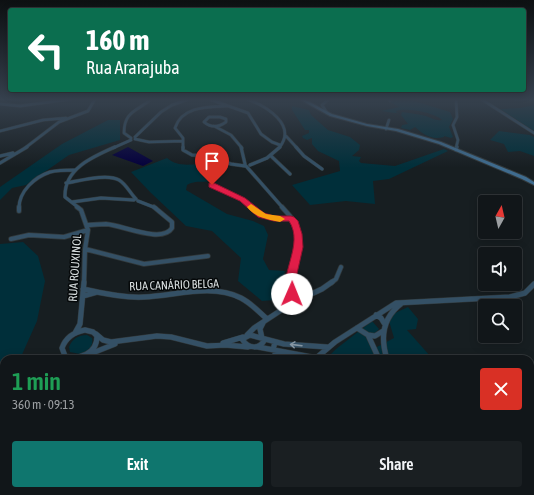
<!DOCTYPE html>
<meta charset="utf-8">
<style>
body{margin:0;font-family:"Asap Condensed",sans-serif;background:#1a1f22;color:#f1f3f6;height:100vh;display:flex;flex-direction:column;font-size:15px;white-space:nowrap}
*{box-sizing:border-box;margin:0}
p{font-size:13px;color:#9c9fa2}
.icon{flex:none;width:22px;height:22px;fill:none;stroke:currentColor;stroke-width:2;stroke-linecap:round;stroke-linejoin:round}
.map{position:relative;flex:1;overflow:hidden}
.panel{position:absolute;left:0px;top:355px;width:534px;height:140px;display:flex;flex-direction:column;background:#111619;border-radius:12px 12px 0 0;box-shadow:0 2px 10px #0003,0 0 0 1px #303538}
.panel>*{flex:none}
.banner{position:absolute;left:8px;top:8px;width:518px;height:84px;border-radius:4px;box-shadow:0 2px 10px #0003,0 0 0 1px #303538;background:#0b6e4f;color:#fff;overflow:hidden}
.needle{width:26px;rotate:8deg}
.buttons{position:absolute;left:478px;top:195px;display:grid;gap:8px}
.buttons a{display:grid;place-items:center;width:44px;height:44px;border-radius:4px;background:#111619;box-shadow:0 2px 10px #0003,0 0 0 1px #303538;font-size:20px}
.pin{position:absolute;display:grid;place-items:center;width:34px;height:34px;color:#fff;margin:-41px -17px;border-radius:50% 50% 50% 0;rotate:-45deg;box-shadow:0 0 4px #0007}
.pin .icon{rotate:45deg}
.me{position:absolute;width:44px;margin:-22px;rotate:1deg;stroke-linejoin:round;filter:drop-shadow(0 0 3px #0008)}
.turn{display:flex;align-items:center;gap:14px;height:84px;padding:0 12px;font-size:18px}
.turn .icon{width:52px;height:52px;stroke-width:2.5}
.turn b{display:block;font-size:28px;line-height:34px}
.round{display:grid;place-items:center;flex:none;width:42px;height:42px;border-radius:4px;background:#1a1f22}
.summary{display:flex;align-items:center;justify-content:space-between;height:68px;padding:0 12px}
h1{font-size:24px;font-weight:600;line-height:30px;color:#1e9e55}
.action{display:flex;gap:8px;margin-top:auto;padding:8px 12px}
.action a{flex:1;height:46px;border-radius:4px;background:#0f766e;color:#fff;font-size:16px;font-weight:600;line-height:46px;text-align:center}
.action a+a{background:#1a1f22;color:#f1f3f6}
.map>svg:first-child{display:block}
.green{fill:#002f3a}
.water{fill:#04003c}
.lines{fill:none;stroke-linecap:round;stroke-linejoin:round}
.minor-far4-casing{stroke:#32393b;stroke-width:3.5}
.minor-far3-casing{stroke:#32393b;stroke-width:4}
.minor-far2-casing{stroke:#32393b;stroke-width:5.5}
.minor-far1-casing{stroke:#32393b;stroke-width:6}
.minor-casing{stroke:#32393b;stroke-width:8}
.secondary-casing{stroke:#32393b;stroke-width:2}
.minor-far4{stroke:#345065;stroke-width:2.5}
.minor-far3{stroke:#345065;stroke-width:3}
.minor-far2{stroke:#345065;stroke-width:4}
.minor-far1{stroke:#345065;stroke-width:5}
.minor{stroke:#345065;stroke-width:6}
.secondary{fill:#3f6c8f;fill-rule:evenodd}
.oneway{stroke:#8696a2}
.route{fill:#e11d48;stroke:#92132f}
.slow{fill:#f59e0b}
.labels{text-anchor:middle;stroke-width:3;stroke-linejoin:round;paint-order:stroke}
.street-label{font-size:12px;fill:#d7ddde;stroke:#050809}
</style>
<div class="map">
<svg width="534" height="495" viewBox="0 0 534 495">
<rect width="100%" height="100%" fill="#171e21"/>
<!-- green -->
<path class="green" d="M 385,99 L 430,99 L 430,101 L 411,100 L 450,112 L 453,119 L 449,127 L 453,137 L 451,138 L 444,136 L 444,137 C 431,140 424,135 415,127 L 410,130 L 401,128 L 402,125 L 408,124 L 401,115 L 402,112 C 409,113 419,114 426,116 C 432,118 435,121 442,120 C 436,113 406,107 396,111 L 397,113 L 395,113 L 381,111 L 399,107 Z
M 534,105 L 534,131 L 500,109 L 520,108 Z
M 292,106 L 309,110 L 311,115 L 328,130 L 350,137 L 360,145 L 359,150 L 352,156 L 361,157 L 359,161 L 361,163 L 395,166 L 444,149 L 448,151 L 389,179 L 373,181 L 375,204 L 346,201 L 310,205 L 292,185 L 340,171 L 339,161 L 318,151 L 312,144 L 312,138 L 307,140 L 303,138 L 302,136 L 309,133 L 309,130 L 305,130 L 292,110 Z
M 108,120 L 120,120 L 120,140 L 69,155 L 26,185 L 12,188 L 0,200 L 0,187 L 62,144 Z
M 499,131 L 530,135 L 534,137 L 534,156 L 520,151 L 508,152 L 504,144 L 490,140 Z
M 167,158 C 176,166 187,165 198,164 L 197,169 L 205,173 L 222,176 C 209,186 199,178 187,185 L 186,190 L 227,214 L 253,221 L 264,226 L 268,235 L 263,259 L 269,270 L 285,271 L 281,286 L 282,296 L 275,300 L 262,301 L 238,281 L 241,258 L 212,231 L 186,226 L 150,192 L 131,172 Z
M 23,242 L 38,256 L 45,281 L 37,321 L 20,359 L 4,359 L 4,491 L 19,491 L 13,495 L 0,495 L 0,244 Z
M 408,307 L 418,319 L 416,329 L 407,330 L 431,357 L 427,359 L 395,357 L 395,359 L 381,359 L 378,357 L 375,359 L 326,359 L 336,349 L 372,321 L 379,329 L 368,341 L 375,348 L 394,338 L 389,321 L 393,314 Z
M 87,335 L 92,338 C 94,347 87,352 80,354 L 70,352 L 69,347 C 72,339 78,335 87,335 Z
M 266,491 L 312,491 L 312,495 L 267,495 Z"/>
<!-- water -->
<path class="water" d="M 128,147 L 153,161 L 143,166 L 112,155 Z"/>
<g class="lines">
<defs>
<path id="minor-far4" d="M 209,99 L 248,113 L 261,134 L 272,142 L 280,145
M 247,99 C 266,106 298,125 279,148
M 389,99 L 390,101
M 456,99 L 457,117 L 453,125 L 458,140 L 456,148
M 481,99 L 534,133
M 0,104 L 20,106 L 71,99
M 327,113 L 322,105 L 329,99
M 209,117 L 220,117 L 226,119 L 226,122 C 219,127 211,128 204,122 Z
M 214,126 L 231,135 L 242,148
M 386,129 L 389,120
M 0,131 L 43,120 L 66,118
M 286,136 L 297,148
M 135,137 L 161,112 L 172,105 L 189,99
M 131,138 L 124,133 C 124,113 134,112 149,101
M 135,139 L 149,142 L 183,141
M 25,148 L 59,122 L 88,111 L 95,99
M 113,148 L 131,140
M 183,148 L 183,138 L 175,128 C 182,106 208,107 227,106"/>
<path id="minor-far3" d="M 183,147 L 183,150 L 192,155 L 207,156 L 231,164 L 245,166
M 241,147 L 245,164
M 296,147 L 304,156 L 322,169
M 456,150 L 457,147
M 0,156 L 13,153
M 271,156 L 290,174
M 0,163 L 27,147
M 250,165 L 267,158 L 280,147
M 246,166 L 283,208
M 66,183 C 79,181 107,173 119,180 C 126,184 130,193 136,199
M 212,185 L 243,200 L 253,208
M 138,201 L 156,208
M 72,202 L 101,198 L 134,200
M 19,208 C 19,191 35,177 50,172 C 58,170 67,170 75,170
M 79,208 L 65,197 C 64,169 92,157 115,147"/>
<path id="minor-far2" d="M 77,207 L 81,210 L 88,230 L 85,249 L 84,283
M 251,207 C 265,219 273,219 291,219
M 282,207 C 286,212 293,218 295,224 C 303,242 294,266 291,283
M 19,211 L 19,207
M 87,225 C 93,225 100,224 106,224 C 122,225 162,244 172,228 L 172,222 L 154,207
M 11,239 L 29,235 L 64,237 L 88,230
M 85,249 L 144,264 L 208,256
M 331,283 L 336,279 L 341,267"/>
<path id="minor-far1" d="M 83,289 C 103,293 123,298 144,297 C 175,296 211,283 241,298 C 251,303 259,312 267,319
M 83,296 L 97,292
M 292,303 L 322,289 L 332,282
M 376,315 L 381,318 L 384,323
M 357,328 L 368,335 L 379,359
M 85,330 L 93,332 L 97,336 C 97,354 79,360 65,356 L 62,348 C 66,337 74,332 85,330 Z
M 75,333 L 80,324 L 84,282
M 96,334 L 103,340 L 111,342 L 157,336 L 171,337 L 207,346 L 225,345 L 248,347
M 247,335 L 254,328 L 292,303 L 291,282
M 368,335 L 375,336 L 383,331
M 262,338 L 260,329 L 263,323
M 265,339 C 260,350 248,349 242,339 L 250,335 L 284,344 L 327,347
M 275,342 L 273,350 L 279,357 L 293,359
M 223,343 L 243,337
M 258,347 L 317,358
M 90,354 L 115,344
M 315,359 L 335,342 L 396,303 L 510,297 L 525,293 L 534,284
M 387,359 C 380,337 383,317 402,303"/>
<path id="minor" d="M 495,491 L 497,495
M 504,491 L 506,495
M 155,495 L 162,493 L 195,491"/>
<path id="secondary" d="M 299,99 L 304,99 L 332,114 L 367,124 L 398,129 L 441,142 L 526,177 L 534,182 L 534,185 L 522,179 L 439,144 L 396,131 L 367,126 L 330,116 Z"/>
</defs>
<!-- minor-far4 casing -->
<use href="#minor-far4" class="minor-far4-casing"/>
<!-- minor-far3 casing -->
<use href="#minor-far3" class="minor-far3-casing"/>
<!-- minor-far2 casing -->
<use href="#minor-far2" class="minor-far2-casing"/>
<!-- minor-far1 casing -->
<use href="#minor-far1" class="minor-far1-casing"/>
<!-- minor casing -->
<use href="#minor" class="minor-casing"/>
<!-- secondary casing -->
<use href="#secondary" class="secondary-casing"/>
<!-- minor-far4 -->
<use href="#minor-far4" class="minor-far4"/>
<!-- minor-far3 -->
<use href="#minor-far3" class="minor-far3"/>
<!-- minor-far2 -->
<use href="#minor-far2" class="minor-far2"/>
<!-- minor-far1 -->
<use href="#minor-far1" class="minor-far1"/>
<!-- minor -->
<use href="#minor" class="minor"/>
<!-- secondary -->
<use href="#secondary" class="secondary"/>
</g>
<!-- one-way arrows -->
<defs><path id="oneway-shaft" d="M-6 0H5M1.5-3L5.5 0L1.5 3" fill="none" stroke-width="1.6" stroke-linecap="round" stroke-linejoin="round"/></defs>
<use class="oneway" href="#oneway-shaft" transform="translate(296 345) rotate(-173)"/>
<!-- sky -->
<linearGradient id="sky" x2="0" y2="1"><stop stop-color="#0d1012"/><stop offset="0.59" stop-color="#36414e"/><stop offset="1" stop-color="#36414e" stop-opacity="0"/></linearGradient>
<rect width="534" height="168" fill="url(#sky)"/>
<!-- route -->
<path class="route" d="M 209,183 L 214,183 L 245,198 L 264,213 L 274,216 L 291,216 L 294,217 L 298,221 L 302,234 L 303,247 L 296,278 L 297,294 L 295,297 L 288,297 C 277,276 305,245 289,221 L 274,221 L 258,217 L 240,201 L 209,187 Z"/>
<!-- slow -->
<path class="slow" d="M 251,204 L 266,214 L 280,216 L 285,219 L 280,222 C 267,219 256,218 247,207 Z"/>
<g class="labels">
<!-- street labels -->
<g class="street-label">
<text transform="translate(75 268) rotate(-86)" y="4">RUA ROUXINOL</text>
<text transform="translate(174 285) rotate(-2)" y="4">RUA CANÁRIO BELGA</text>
</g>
</g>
</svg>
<div class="buttons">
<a><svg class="needle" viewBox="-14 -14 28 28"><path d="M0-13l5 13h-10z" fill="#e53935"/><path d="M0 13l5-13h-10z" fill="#9c9fa2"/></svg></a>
<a><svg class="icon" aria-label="sound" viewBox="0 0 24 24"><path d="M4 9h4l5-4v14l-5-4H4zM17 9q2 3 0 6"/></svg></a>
<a><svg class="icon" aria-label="search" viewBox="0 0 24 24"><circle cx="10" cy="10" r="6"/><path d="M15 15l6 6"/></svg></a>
</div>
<div class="pin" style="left:212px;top:185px;background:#d93025"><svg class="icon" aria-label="arrive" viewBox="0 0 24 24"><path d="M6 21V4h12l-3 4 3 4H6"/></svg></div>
<svg class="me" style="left:292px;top:294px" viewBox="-20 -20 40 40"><circle r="19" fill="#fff"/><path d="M0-13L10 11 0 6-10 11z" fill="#e11d48"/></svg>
<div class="banner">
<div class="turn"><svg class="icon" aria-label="left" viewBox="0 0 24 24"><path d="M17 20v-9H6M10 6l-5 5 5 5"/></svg><div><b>160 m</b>Rua Ararajuba</div></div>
</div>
<section class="panel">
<div class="summary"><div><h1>1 min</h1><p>360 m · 09:13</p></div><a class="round" style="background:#d93025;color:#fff"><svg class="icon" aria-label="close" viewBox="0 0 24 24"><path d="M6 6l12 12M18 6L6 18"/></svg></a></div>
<div class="action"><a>Exit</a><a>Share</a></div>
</section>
</div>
